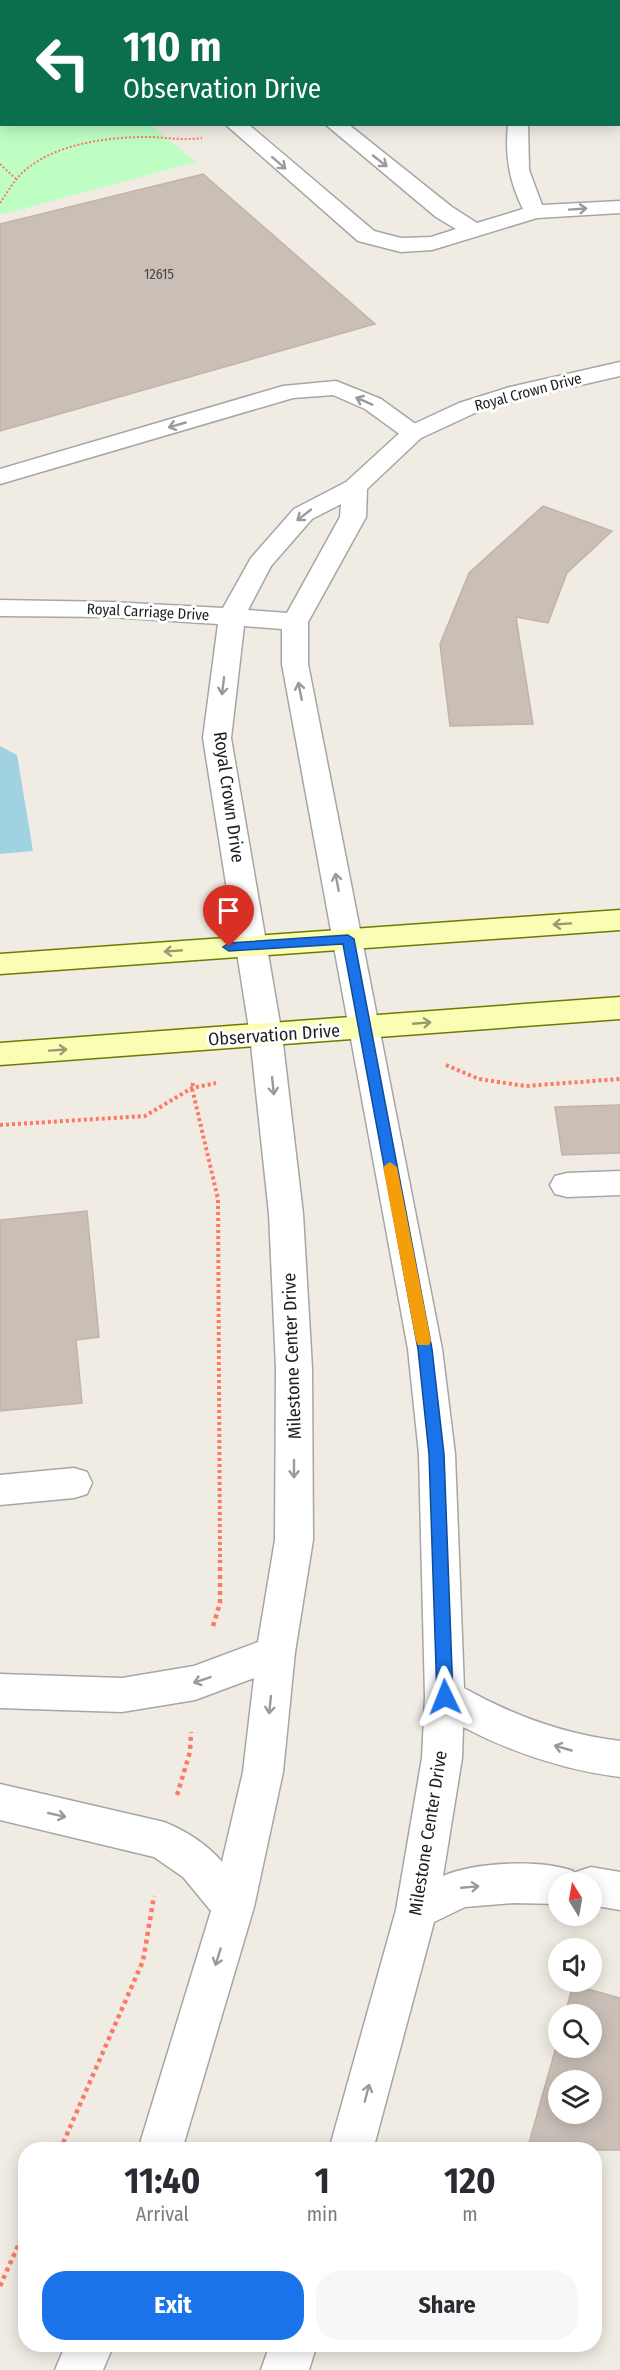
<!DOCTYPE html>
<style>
body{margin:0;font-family:"Fira Sans Condensed",sans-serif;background:#f7f7f7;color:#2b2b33;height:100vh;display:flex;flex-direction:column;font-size:22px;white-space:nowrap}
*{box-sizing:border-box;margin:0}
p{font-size:20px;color:#7c7c81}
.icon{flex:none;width:33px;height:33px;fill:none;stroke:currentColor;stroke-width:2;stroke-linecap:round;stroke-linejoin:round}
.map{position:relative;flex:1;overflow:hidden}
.panel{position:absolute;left:18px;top:2142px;width:584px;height:210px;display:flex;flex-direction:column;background:#fff;border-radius:24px;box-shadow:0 3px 15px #0003}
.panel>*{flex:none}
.banner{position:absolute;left:0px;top:0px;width:621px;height:126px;box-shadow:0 3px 15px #0003;background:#0b6e4f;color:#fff;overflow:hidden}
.needle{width:39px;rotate:349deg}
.buttons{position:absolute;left:548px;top:1872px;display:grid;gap:12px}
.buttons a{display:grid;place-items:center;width:54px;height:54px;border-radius:50%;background:#fff;box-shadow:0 3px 15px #0003;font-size:30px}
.pin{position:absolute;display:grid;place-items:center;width:51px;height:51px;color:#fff;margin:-62px -26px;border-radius:50% 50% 50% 0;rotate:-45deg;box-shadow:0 0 6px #0007}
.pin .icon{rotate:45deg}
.me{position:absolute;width:66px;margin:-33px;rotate:358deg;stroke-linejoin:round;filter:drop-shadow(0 0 4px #0008)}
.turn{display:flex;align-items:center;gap:21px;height:126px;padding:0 24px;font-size:27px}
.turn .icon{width:78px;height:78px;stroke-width:2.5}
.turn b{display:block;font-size:42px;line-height:51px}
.eta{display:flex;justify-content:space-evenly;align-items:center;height:102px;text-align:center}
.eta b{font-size:36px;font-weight:700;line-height:42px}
.primary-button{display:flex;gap:12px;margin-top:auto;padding:12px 24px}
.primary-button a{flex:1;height:69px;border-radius:24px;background:#1a73e8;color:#fff;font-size:24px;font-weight:700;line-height:69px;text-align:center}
.primary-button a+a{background:#f7f7f7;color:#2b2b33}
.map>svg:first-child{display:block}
.park{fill:#befec3}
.water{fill:#a1d2e1}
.building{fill:#c9bfb7;stroke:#c3b3a5;stroke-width:1.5;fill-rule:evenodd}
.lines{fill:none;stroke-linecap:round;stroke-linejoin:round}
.lane-casing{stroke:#a6a6a6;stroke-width:3}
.street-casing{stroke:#a6a6a6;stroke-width:3}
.secondary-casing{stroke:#6c7b00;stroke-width:3}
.path-far2{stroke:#ff7866;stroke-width:2;stroke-dasharray:2 2;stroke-linecap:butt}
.path-far1{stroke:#ff7866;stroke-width:4;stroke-dasharray:3 3;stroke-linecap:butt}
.path{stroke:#ff7866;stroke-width:4.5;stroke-dasharray:4 4;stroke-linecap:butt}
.lane{fill:#fff;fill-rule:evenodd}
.street{fill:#fff;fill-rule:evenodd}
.secondary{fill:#fafeb4;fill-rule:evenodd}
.oneway{stroke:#9a9a9a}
.oneway2{stroke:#979a71}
.route{fill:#1a73e8;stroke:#114b97;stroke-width:1.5}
.slow{fill:#f59e0b}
.labels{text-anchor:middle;stroke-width:6;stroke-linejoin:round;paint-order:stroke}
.far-number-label{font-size:14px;fill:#4a4745}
.far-street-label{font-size:15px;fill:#1f1f1f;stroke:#fff}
.street-label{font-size:18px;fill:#1f1f1f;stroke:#fff}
</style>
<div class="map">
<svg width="620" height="2370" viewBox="0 0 620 2370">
<rect width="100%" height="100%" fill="#f0ece4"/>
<!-- park -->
<path class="park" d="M 0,0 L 212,0 L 2,2 L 0,33 Z
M 278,0 L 620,0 L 620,51 L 620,2 Z
M 0,81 L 2,124 L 151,125 L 196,162 L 0,215 Z"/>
<!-- water -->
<path class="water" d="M 0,746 L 17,755 L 33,851 L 0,854 Z"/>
<!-- building -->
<path class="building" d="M 203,174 L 375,324 L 0,431 L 0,224 Z
M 543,506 L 612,531 L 567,573 L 548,623 L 516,617 L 533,724 L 450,726 L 440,644 L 469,573 Z
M 620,1105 L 620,1153 L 562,1155 L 555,1107 Z
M 87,1211 L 99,1337 L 76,1340 L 82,1403 L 0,1411 L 0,1220 Z
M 573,1985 L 620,1998 L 620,2150 L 527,2150 L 558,2040 L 558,2048 L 591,2048 L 591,2014 L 565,2014 ZM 558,2080 L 591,2080 L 591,2114 L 558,2114 Z"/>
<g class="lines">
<defs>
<path id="lane" d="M 225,124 L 248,124 L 374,231 L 401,238 L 431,237 L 456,229 L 436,217 L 325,124 L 348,124 L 452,207 L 477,223 L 523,209 C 509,181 505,156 508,124 L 528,124 L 529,170 L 542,205 L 620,201 L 620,213 L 537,218 L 432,250 L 401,252 L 358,241 Z
M 336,381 L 381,399 L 421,428 L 425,433 L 421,438 L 413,440 L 405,438 L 365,409 L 333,395 L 293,398 L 0,484 L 0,469 L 283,386 Z
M 620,1171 L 620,1195 L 567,1197 L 555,1194 L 550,1185 L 555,1176 L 567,1173 Z
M 74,1468 L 87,1472 L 92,1483 L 87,1494 L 74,1498 L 0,1505 L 0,1475 Z"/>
<path id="street" d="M 620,362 L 620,376 L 524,398 L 475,413 L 421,438 L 367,489 L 366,517 L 308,622 L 308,664 L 442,1349 L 455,1454 L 464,1688 C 514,1716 563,1734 620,1741 L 620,1777 C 565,1770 513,1753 463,1727 L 462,1758 L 443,1876 C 474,1862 541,1859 573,1871 L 575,1876 L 576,1872 L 591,1867 L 620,1872 L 620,1910 L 591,1905 L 591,1882 L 558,1882 L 558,1904 L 514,1903 L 465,1907 L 434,1922 L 373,2150 L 329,2150 L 396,1910 L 422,1758 L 425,1697 L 419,1454 L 408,1349 L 282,664 L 282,629 L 244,626 L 231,738 L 282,1035 L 303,1214 L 312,1368 L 313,1540 L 295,1652 L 283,1772 L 254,1907 L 182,2150 L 138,2150 L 211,1911 L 183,1877 L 154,1857 L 0,1820 L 0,1784 L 164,1822 C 186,1831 207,1844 222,1862 L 243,1772 L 254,1678 L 195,1700 L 122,1712 L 0,1708 L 0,1674 L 122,1678 L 194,1666 L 258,1642 L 275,1540 L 276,1368 L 269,1214 L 250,1035 L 203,738 L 218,624 L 111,617 L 0,616 L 0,600 L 111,602 L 223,608 L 251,558 L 294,509 L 346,482 L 405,428 L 459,403 L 510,387 ZM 341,504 L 340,517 L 287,613 L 248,610 L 271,566 L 312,519 Z
M 66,2344 L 114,2344 L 103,2370 L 55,2370 Z
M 270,2344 L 317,2344 L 309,2370 L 261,2370 Z"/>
<path id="secondary" d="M 620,910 L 620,930 L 0,974 L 0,954 Z
M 620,997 L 620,1019 L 0,1065 L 0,1043 Z"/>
</defs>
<!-- lane casing -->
<use href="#lane" class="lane-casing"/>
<!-- street casing -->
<use href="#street" class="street-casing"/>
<!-- secondary casing -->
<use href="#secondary" class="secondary-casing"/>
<!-- path-far2 -->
<path class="path-far2" d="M 0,164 L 17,180
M 0,203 C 7,193 13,182 22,173 C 53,144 106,137 147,137 C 166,137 183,141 202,138"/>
<!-- path-far1 -->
<path class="path-far1" d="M 446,1065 L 479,1079 L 525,1086 L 620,1079
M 193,1083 L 192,1088 L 218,1199 L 220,1562
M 0,1125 L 145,1116 L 192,1088 L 216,1083"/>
<!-- path -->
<path class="path" d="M 213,1626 L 220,1603 L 220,1560
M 177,1795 L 190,1752 L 191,1732
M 60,2150 L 143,1961 L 154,1896
M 0,2286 L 26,2228"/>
<!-- lane -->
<use href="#lane" class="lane"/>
<!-- street -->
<use href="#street" class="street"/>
<!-- secondary -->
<use href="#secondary" class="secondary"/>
</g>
<!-- one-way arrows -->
<defs><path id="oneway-shaft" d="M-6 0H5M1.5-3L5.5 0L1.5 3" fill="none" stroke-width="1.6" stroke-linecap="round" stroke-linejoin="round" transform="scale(1.5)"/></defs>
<g class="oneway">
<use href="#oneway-shaft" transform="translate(380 161) rotate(38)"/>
<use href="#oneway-shaft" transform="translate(279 163) rotate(41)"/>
<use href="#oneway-shaft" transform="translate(578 209) rotate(-4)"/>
<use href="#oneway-shaft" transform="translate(364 401) rotate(-156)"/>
<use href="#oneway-shaft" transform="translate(177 425) rotate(164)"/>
<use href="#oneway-shaft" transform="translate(304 515) rotate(142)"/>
<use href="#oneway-shaft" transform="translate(223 686) rotate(97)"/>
<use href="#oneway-shaft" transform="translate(300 691) rotate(-101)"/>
<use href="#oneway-shaft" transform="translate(337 882) rotate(-101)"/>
<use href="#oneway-shaft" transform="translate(273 1086) rotate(84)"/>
<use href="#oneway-shaft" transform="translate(294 1469) rotate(90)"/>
<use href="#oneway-shaft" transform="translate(202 1680) rotate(161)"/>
<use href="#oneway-shaft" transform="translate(270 1705) rotate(96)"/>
<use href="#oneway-shaft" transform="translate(563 1748) rotate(-164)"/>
<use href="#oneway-shaft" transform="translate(57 1815) rotate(13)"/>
<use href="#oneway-shaft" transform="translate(470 1887) rotate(-5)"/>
<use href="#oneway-shaft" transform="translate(218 1957) rotate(107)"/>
<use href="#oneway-shaft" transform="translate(367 2093) rotate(-75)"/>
</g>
<g class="oneway2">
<use href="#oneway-shaft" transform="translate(562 924) rotate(176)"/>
<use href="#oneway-shaft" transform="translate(173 951) rotate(176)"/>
<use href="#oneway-shaft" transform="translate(422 1023) rotate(-5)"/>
<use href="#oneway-shaft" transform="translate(58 1050) rotate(-4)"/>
</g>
<!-- route -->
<path class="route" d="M 348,935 L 354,939 L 432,1349 L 444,1454 L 453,1697 L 451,1702 L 445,1704 L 440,1702 L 437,1697 L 429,1454 L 418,1349 L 343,944 L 229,951 L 223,947 L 229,943 Z"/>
<!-- slow -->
<path class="slow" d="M 390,1162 L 397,1167 L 431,1341 L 429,1345 L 418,1345 L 416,1341 L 383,1167 Z"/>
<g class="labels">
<!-- far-number labels -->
<g class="far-number-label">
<text x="159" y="279">12615</text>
</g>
<!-- far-street labels -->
<g class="far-street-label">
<text transform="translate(528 392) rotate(-15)" y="5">Royal Crown Drive</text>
<text transform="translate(148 612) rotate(3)" y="5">Royal Carriage Drive</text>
</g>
<!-- street labels -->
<g class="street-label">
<text transform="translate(229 797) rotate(82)" y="6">Royal Crown Drive</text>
<text transform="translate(274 1035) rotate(-4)" y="6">Observation Drive</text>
<text transform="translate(292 1356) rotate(-92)" y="6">Milestone Center Drive</text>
<text transform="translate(428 1833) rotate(-81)" y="6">Milestone Center Drive</text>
</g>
</g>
</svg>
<div class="buttons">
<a><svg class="needle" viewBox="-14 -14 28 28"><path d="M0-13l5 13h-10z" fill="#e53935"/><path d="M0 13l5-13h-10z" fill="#7c7c81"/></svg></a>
<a><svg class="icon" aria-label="sound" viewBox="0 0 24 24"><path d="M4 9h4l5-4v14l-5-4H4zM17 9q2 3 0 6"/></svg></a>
<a><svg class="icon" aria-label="search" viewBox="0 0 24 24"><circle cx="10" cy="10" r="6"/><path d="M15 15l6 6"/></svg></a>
<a><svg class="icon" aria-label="layers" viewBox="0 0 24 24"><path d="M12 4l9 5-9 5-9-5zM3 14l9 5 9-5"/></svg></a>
</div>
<div class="pin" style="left:229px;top:947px;background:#d93025"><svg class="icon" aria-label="arrive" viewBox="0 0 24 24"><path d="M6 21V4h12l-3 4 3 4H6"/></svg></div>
<svg class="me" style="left:445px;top:1697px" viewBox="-20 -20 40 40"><path d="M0-17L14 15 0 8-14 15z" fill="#1a73e8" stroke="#fff" stroke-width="4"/></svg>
<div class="banner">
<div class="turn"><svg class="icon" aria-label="left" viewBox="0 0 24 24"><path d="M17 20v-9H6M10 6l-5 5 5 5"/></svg><div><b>110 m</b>Observation Drive</div></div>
</div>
<section class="panel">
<div class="eta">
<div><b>11:40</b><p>Arrival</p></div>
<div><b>1</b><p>min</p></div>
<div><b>120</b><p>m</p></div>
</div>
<div class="primary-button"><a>Exit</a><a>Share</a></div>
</section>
</div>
